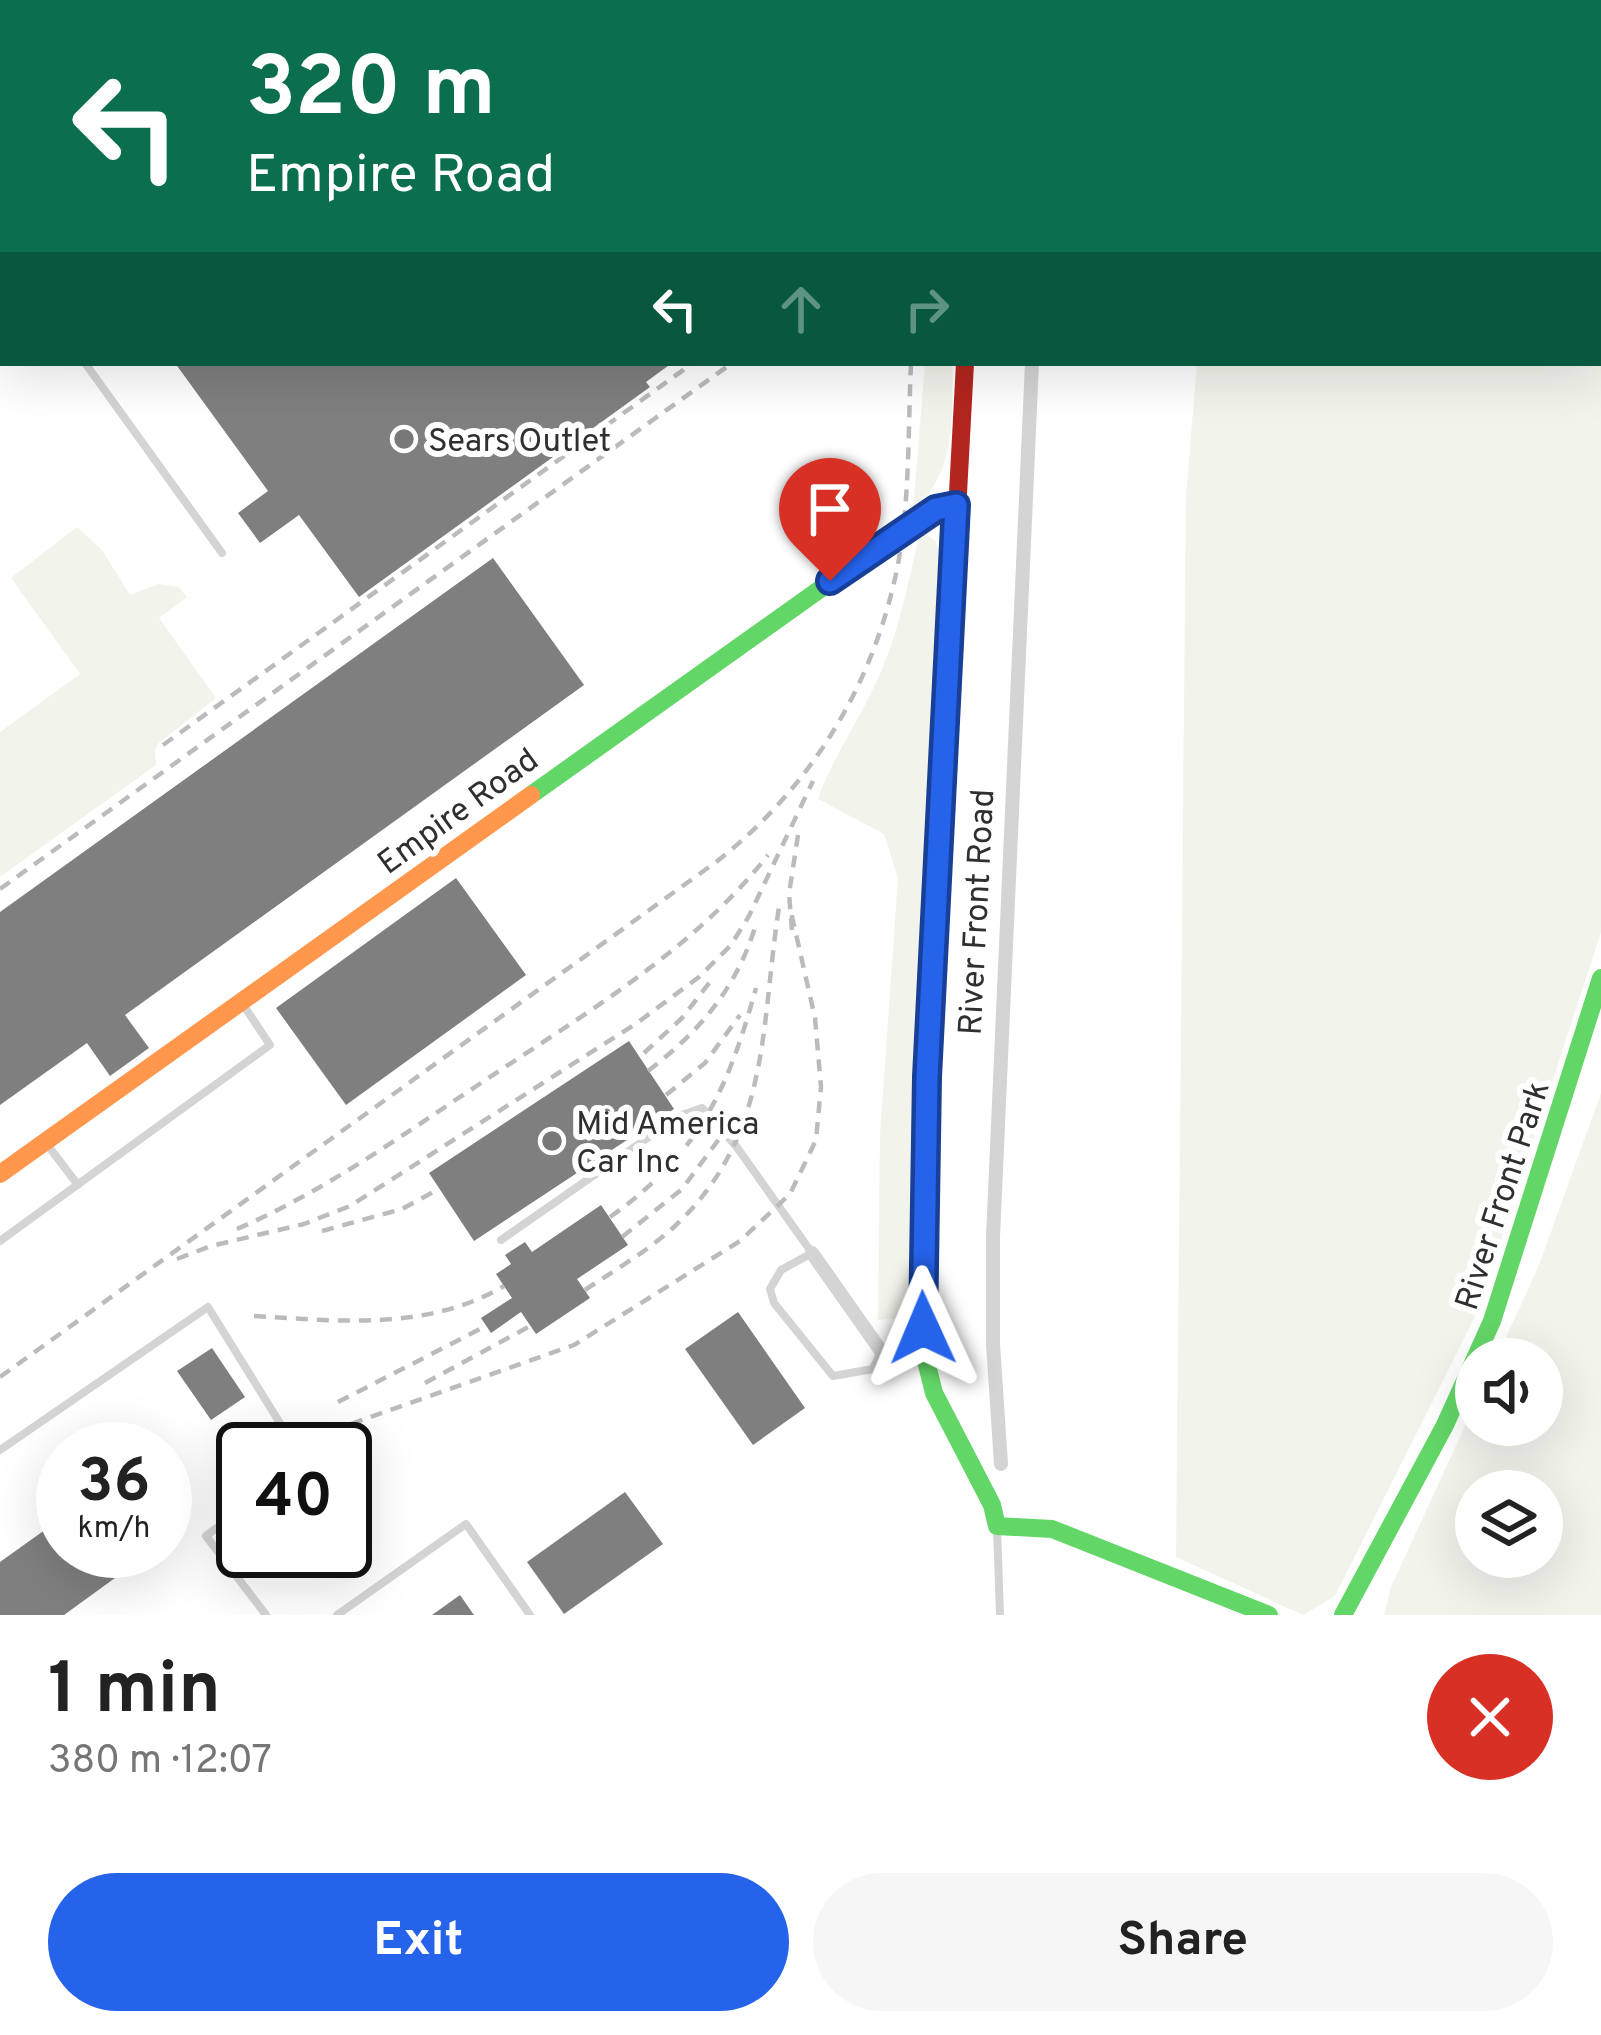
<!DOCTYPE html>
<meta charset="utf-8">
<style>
body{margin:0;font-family:Overpass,sans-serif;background:#f6f6f6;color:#222;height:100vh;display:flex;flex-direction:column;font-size:45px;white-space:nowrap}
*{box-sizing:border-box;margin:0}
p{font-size:39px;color:#767676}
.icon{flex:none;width:66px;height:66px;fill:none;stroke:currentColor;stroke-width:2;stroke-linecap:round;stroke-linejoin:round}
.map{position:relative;height:1615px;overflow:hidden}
.side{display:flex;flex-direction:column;background:#fff;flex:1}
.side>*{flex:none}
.banner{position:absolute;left:0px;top:0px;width:1602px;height:366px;box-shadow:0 12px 48px #0002;background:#0b6e4f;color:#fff;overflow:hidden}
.fabs{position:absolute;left:1455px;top:1338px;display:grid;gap:24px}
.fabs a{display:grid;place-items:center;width:108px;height:108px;border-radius:50%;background:#fff;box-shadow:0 12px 48px #0002;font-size:60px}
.speed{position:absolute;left:36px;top:1422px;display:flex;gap:24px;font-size:60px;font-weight:700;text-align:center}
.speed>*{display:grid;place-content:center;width:156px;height:156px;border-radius:50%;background:#fff;box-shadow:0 12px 48px #0002;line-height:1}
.speed small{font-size:30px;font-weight:400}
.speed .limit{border:6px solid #111;border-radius:18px;background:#fff;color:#111}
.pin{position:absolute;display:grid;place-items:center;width:102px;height:102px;color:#fff;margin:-123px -51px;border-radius:50% 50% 50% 0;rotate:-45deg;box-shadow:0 0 12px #0007}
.pin .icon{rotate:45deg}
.me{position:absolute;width:132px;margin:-66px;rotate:359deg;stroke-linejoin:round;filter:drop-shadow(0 0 9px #0008)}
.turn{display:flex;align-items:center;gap:42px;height:252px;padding:0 48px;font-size:54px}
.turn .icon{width:156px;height:156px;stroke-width:2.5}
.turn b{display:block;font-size:84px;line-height:102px}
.lanes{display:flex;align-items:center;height:114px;padding:0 48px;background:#0003;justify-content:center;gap:60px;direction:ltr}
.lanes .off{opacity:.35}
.round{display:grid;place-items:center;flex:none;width:126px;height:126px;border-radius:63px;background:#f6f6f6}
.head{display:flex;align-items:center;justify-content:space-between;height:204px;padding:0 48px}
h1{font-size:72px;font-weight:700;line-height:90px}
.action{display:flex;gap:24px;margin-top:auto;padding:24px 48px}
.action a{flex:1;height:138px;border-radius:72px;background:#2563eb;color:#fff;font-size:48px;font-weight:700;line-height:138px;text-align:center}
.action a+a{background:#f6f6f6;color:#222}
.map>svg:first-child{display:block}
.green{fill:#f2f4ec;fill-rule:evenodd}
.building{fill:#7f7f7f}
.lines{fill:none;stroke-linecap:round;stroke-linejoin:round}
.lane{stroke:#d4d4d4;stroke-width:8}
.street{stroke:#d4d4d4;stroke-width:14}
.fast{stroke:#63d668;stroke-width:18}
.slow{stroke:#ff974d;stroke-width:18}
.jam{stroke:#b3261e;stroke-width:18}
.rail{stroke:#bbb;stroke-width:4.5;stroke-dasharray:12 9;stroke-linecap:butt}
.route-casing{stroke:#184099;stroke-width:30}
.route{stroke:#2563eb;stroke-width:21}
.poi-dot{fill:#787878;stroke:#fff;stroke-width:4.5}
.labels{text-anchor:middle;stroke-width:12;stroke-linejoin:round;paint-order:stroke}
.poi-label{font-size:33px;fill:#2f2f2f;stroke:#fff;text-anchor:start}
.street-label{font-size:33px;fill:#2f2f2f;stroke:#fff}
</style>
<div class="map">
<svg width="1601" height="1615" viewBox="0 0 1601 1615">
<rect width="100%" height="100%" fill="#fff"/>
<!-- green -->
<path class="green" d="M 1237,0 L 1601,0 L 1601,932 L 1477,1313 L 1335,1596 L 1303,1615 L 1176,1557 L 1186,496 L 1197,363 L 1599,363 L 1599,3 L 1236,3 Z
M 925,363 L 953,363 C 951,417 958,472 913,510 Z
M 77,527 L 102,550 L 130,595 L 158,584 L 179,587 L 187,597 L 159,618 L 216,698 L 159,743 L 155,750 L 156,765 L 0,877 L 0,732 L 80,674 L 11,578 Z
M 926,534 L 935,541 L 943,558 L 914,1168 L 913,1288 L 907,1309 L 896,1318 L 878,1320 L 880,1135 L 898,878 L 884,834 L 818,799 C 832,759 855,727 873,689 C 897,641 907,588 919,536 Z
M 1601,1093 L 1601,1615 L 1384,1615 L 1391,1587 L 1476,1402 L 1476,1425 L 1542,1425 L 1542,1359 L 1496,1359 L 1539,1265 ZM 1476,1491 L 1542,1491 L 1542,1557 L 1476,1557 Z"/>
<!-- building -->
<path class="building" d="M 175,363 L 672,363 L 646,382 L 650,387 L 359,597 L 299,515 L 260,543 L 238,513 L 268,491 Z
M 493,558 L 584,685 L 125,1015 L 149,1048 L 110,1076 L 87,1043 L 0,1105 L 0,912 Z
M 456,878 L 526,975 L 346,1105 L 276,1008 Z
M 629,1041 L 674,1109 L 474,1241 L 429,1173 Z
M 601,1205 L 628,1245 L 577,1279 L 590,1298 L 536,1334 L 521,1312 L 491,1333 L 481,1318 L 512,1298 L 496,1274 L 511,1264 L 505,1255 L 525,1242 L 532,1252 Z
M 738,1312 L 805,1408 L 753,1445 L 685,1349 Z
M 212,1348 L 245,1397 L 211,1420 L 177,1371 Z
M 625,1492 L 663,1544 L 564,1614 L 527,1562 Z
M 63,1517 L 63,1551 L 129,1551 L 137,1562 L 64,1615 L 0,1615 L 0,1562 Z
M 460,1595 L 474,1615 L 432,1615 Z"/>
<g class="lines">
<!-- lane -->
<path class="lane" d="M 64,0 L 68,3
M 236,0 L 238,3
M 556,0 L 558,3
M 749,0 L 751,3
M 471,3 L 475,0
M 85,363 L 222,553
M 46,1143 L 78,1185
M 501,1240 L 679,1116 L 702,1108 L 736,1146 L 812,1253 L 781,1270 L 770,1289 L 774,1303 L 833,1376 L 873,1369 L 881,1351
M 0,1241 L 270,1045 L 242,1003
M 0,1450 L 208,1307 L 296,1449
M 243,1508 L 206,1536 L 266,1615
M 997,1528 L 1000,1615
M 337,1615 L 466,1524 L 530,1615"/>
<!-- street -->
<path class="street" d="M 983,3 L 984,0
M 1048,3 L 1049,0
M 812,1253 L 881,1351 L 924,1353
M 1001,1464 L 993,1344 L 993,1237 L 1032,363"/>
<!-- fast -->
<path class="fast" d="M 328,3 L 332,0
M 0,239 L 3,237
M 531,795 L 903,530 L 936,509 L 955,505
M 930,1014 L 924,1353 L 934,1393 L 992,1505 L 997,1526 L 1052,1529 L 1269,1615
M 1343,1615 L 1445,1425 L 1492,1321 L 1601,978"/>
<!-- slow -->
<path class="slow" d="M 0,1174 L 531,795"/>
<!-- jam -->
<path class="jam" d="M 930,1014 L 965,363"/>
<!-- rail -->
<path class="rail" d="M 906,3 L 906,0
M 929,3 L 929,0
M 163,745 L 693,363
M 0,889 L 732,363
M 792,930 L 789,894 L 798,835
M 644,1053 L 682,1018 L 713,978
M 648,1071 C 700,1031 737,988 756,924
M 666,1095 L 705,1063 L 740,1015
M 610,1217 C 699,1154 728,1090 756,988
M 237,1229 C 325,1191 401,1136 481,1083 C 581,1016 693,951 768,855
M 322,1231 L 402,1209 L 439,1189
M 622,1237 L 682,1189 L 728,1127
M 177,1259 L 211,1246 L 304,1224 L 350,1206 L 637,1023 L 699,977 L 731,945 L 749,916 L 813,781
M 585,1290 C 615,1270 648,1251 675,1226 C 773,1134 760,1022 780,901
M 254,1316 C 339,1321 428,1331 504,1286
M 0,1377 L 716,862 C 811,788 875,683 898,564 C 910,499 908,429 911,363
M 425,1383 L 530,1326
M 338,1402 L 486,1326
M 351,1424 L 574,1345 L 740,1241 L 790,1194 L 816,1140 L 821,1087 L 815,1018 L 791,912"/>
</g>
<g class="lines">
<defs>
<path id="route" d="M 830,581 L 936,509 L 956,505 L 927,1077 L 923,1328"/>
</defs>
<!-- route casing -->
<use href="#route" class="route-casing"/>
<!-- route -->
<use href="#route" class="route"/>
</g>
<!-- markers -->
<g class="poi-dot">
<circle cx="404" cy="439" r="12"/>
<circle cx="552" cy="1141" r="12"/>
</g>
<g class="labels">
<!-- poi labels -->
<g class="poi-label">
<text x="428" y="451">Sears Outlet</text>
<text x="576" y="1134">Mid America<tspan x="576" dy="38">Car Inc</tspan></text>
</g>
<!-- street labels -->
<g class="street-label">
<text transform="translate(457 810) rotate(-36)" y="12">Empire Road</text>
<text transform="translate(975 912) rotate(-87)" y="12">River Front Road</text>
<text transform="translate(1501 1195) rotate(-72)" y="12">River Front Park</text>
</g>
</g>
</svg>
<div class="fabs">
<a><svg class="icon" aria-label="sound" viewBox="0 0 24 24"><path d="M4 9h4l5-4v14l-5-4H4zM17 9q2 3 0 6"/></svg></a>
<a><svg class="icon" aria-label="layers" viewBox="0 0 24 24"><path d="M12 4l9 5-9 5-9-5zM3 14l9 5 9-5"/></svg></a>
</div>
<div class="speed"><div>36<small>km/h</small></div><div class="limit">40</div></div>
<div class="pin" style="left:830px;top:581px;background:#d93025"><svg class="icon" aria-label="arrive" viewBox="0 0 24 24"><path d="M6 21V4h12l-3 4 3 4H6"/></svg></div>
<svg class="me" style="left:923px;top:1328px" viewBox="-20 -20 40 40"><path d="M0-17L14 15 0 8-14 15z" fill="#2563eb" stroke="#fff" stroke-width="4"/></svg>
<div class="banner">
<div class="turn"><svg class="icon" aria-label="left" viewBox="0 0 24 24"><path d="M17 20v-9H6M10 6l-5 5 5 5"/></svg><div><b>320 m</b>Empire Road</div></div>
<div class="lanes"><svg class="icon" aria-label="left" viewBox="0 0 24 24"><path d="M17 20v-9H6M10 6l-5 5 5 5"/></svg><svg class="icon off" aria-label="ahead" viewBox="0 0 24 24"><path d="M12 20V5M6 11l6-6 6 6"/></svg><svg class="icon off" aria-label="right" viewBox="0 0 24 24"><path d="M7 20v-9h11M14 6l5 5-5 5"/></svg></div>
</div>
</div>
<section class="side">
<div class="head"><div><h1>1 min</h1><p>380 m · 12:07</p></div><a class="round" style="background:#d93025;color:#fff"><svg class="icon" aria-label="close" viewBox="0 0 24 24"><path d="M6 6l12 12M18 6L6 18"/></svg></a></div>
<div class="action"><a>Exit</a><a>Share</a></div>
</section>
